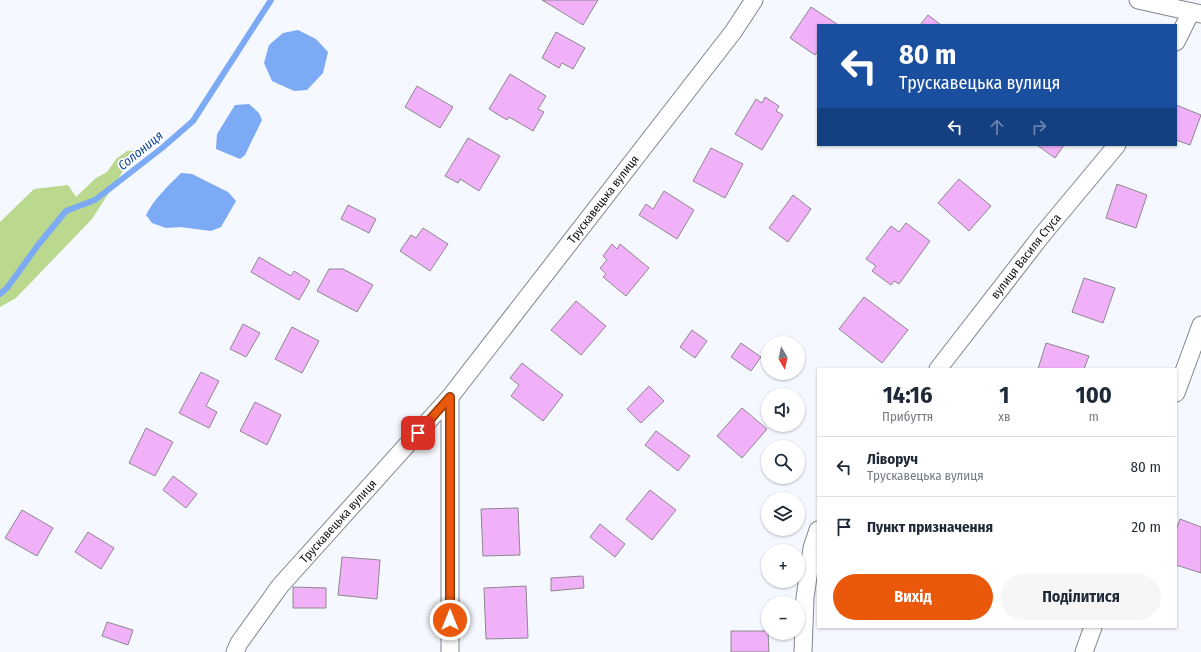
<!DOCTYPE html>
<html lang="uk">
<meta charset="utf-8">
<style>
body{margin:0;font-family:"Fira Sans Condensed",sans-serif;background:#f6f6f7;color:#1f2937;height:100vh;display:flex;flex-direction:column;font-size:15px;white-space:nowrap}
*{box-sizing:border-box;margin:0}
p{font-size:13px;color:#747a83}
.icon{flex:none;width:22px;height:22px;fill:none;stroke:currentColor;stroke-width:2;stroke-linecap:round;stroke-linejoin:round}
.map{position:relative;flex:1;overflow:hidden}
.side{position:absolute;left:817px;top:368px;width:360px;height:260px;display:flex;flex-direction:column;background:#fff;border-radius:0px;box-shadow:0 1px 3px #0004}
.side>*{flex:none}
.banner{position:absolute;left:817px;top:24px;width:360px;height:122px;border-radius:0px;box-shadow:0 1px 3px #0004;background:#1a4fa0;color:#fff;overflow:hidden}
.needle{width:26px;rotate:171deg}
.buttons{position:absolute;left:761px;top:336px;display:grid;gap:8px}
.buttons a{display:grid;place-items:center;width:44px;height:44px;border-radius:50%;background:#fff;box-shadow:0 1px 3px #0004;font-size:20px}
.pin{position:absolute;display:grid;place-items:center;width:34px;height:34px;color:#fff;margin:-17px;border-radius:8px;box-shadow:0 2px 6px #0006}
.me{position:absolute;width:44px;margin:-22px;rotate:0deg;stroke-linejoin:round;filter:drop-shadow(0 0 3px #0008)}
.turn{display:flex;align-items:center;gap:14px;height:84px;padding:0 16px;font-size:18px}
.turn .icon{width:52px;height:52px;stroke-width:2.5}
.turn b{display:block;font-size:28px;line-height:34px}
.lanes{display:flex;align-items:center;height:38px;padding:0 16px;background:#0003;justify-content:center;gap:20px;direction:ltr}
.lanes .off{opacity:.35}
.eta{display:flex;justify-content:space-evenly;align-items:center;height:68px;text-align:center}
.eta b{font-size:24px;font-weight:700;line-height:28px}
.button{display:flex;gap:8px;margin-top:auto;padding:8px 16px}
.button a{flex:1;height:46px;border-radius:24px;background:#ea580c;color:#fff;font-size:16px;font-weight:700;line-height:46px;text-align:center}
.button a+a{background:#f6f6f7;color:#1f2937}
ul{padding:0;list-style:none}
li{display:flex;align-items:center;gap:12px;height:60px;padding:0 16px;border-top:1px solid #e0e1e3}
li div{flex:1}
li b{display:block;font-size:15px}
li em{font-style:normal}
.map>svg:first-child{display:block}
.green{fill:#bbd88f}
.water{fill:#7caaf4}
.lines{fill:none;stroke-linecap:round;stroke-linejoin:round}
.stream{stroke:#7caaf4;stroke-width:6}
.building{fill:#f1b1f8;stroke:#8e878f}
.street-casing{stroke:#80858d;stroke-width:19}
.street{stroke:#fff;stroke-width:17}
.route-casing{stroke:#983908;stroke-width:10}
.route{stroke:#ea580c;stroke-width:7}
.labels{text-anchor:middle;stroke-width:3.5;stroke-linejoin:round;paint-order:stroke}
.street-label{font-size:12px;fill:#0d0f12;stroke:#fff}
.water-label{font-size:13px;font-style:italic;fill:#0c4397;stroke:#fff}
</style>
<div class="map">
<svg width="1201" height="652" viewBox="0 0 1201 652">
<rect width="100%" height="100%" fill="#f5f8fe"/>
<!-- green -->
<path class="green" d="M 143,150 L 123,171 L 92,219 L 16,298 L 0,307 L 0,222 L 34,189 L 68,185 L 76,197 L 96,178 L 107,172 L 116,159 L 127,151 Z"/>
<!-- water -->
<path class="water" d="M 298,30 L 316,39 L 328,52 L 323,73 L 307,90 L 294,91 L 272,81 L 264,63 L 269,45 L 283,33 Z
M 249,104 L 259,113 L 262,120 L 245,155 L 240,159 L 216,149 L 217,134 L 235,105 Z
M 181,173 L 192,174 L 228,192 L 236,201 L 221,227 L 211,231 L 180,227 L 166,228 L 152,223 L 146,215 C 154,199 168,186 181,173 Z"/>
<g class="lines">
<!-- stream -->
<path class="stream" d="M 0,294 L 7,288 L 38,245 L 66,211 L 95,200 L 162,148 L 193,121 L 271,0"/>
</g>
<!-- building -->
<path class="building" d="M 542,0 L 598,0 L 583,25 Z
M 811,7 L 837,24 L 836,25 L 818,25 L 818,51 L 815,55 L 790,38 Z
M 928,15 L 941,25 L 920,25 Z
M 556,32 L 585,48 L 573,69 L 562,63 L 559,68 L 542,58 Z
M 510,74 L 546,96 L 538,109 L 544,112 L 533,131 L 509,117 L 507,120 L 489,109 Z
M 417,86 L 453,107 L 440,128 L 405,107 Z
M 765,97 L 779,106 L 776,111 L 783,115 L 762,150 L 735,134 L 756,99 L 762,103 Z
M 1176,105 L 1201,115 L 1190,145 L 1176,140 Z
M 468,138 L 500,156 L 479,191 L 460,179 L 458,183 L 445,176 Z
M 1037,145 L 1064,145 L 1055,158 Z
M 711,148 L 743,164 L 725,198 L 693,181 Z
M 959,179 L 991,206 L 969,231 L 938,203 Z
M 1117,184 L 1147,195 L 1136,228 L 1106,218 Z
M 664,191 L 694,210 L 677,239 L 639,215 L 646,204 L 653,209 Z
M 793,195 L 811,209 L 788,242 L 769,228 Z
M 348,205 L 376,219 L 369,233 L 341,219 Z
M 906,223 L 930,241 L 899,284 L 894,281 L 891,285 L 872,271 L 876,266 L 866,259 L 891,226 L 899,232 Z
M 423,228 L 448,244 L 430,271 L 400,251 L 411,235 L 416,238 Z
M 612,244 L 617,249 L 620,244 L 649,268 L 626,296 L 603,277 L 606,274 L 600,268 L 607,260 L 603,256 Z
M 259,257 L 291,276 L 294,271 L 310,281 L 299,300 L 251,272 Z
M 329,269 L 343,269 L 373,285 L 357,312 L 317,291 Z
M 1084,278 L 1115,288 L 1103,323 L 1072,312 Z
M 864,297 L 908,330 L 882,363 L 839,329 Z
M 576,301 L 606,326 L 581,355 L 551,330 Z
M 243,324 L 260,333 L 246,357 L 230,349 Z
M 292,327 L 319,341 L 302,373 L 275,359 Z
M 692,330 L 707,341 L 695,358 L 680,347 Z
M 741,343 L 761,357 L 751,371 L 731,357 Z
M 1046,343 L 1089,356 L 1084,369 L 1038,369 Z
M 522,363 L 563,395 L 543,421 L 511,396 L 519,385 L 510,378 Z
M 201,372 L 219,381 L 206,406 L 217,412 L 209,428 L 179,413 Z
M 649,386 L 664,401 L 641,423 L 627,409 Z
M 255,402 L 281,415 L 267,445 L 240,431 Z
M 742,408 L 767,429 L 742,458 L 717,436 Z
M 146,428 L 173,442 L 155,476 L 129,463 Z
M 656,431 L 690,456 L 678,471 L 645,445 Z
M 173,476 L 197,494 L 186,508 L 163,490 Z
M 650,490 L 676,510 L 652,540 L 626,519 Z
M 518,508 L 520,555 L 483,556 L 481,509 Z
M 22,510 L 53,528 L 37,556 L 5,538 Z
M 1180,519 L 1201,527 L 1201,573 L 1176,565 L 1176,530 Z
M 600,524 L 625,544 L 615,557 L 590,537 Z
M 88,532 L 114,548 L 101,569 L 75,552 Z
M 342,557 L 380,560 L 377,599 L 338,595 Z
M 583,576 L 584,588 L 551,591 L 551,578 Z
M 526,586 L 528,638 L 486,639 L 484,588 Z
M 293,587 L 326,588 L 326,608 L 293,608 Z
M 107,622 L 133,630 L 128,645 L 102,636 Z
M 731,631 L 768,631 L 769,652 L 731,652 Z"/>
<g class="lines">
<defs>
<g id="street">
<path d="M 1138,0 L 1201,14"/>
<path d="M 1176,42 L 1191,12"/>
<path id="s1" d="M 938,369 L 1042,235 L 1117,145"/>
<path d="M 1176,393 L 1201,325"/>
<path id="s2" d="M 235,652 L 239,643 L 280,586 L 450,397"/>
<path id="s3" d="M 450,652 L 450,397 L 733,32 L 754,0"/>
<path d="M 803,652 L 805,598 L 812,548 L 818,530"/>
<path d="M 1084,652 L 1093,627"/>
</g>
</defs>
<!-- street casing -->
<use href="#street" class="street-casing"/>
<!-- street -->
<use href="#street" class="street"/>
</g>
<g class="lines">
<defs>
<path id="route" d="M 418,433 L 450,397 L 450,620"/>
</defs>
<!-- route casing -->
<use href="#route" class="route-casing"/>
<!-- route -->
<use href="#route" class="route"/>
</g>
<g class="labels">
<!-- street labels -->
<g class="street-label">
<text dy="4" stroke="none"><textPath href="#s3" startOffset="505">Трускавецька вулиця</textPath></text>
<text dy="4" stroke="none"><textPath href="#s1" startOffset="143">вулиця Василя Стуса</textPath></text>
<text dy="4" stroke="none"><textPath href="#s2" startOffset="167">Трускавецька вулиця</textPath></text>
</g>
<!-- water labels -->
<g class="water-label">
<text transform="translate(140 150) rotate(-39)" y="5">Солониця</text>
</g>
</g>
</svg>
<div class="buttons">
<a><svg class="needle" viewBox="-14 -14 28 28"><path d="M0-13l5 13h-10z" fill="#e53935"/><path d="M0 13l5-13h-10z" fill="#747a83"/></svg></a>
<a><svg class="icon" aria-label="sound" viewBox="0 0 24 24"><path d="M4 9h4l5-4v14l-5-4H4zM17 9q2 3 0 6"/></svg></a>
<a><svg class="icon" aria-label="search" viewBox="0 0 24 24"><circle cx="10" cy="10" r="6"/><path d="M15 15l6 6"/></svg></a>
<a><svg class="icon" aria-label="layers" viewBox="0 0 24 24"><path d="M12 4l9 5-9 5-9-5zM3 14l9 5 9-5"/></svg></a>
<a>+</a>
<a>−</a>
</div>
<div class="pin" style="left:418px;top:433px;background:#d93025"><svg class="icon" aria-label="arrive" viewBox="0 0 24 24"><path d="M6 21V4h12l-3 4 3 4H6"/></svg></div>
<svg class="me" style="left:450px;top:620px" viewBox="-20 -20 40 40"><circle r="17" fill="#ea580c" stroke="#fff" stroke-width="3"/><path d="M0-11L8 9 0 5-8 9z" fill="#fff"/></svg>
<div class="banner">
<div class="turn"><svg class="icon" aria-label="left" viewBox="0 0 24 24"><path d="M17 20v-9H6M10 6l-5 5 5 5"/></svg><div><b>80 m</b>Трускавецька вулиця</div></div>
<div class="lanes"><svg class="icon" aria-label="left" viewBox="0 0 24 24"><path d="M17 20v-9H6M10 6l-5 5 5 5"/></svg><svg class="icon off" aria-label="ahead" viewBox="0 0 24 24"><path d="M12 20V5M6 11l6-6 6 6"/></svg><svg class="icon off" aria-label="right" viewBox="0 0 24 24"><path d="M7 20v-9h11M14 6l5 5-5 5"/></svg></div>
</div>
<section class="side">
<div class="eta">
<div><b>14:16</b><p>Прибуття</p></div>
<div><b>1</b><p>хв</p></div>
<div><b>100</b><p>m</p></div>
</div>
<ul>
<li><svg class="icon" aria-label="left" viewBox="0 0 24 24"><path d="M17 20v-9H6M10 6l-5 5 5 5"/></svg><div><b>Ліворуч</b><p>Трускавецька вулиця</p></div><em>80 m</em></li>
<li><svg class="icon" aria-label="arrive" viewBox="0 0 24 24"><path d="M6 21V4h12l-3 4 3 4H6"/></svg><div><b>Пункт призначення</b></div><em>20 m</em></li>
</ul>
<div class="button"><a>Вихід</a><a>Поділитися</a></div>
</section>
</div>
